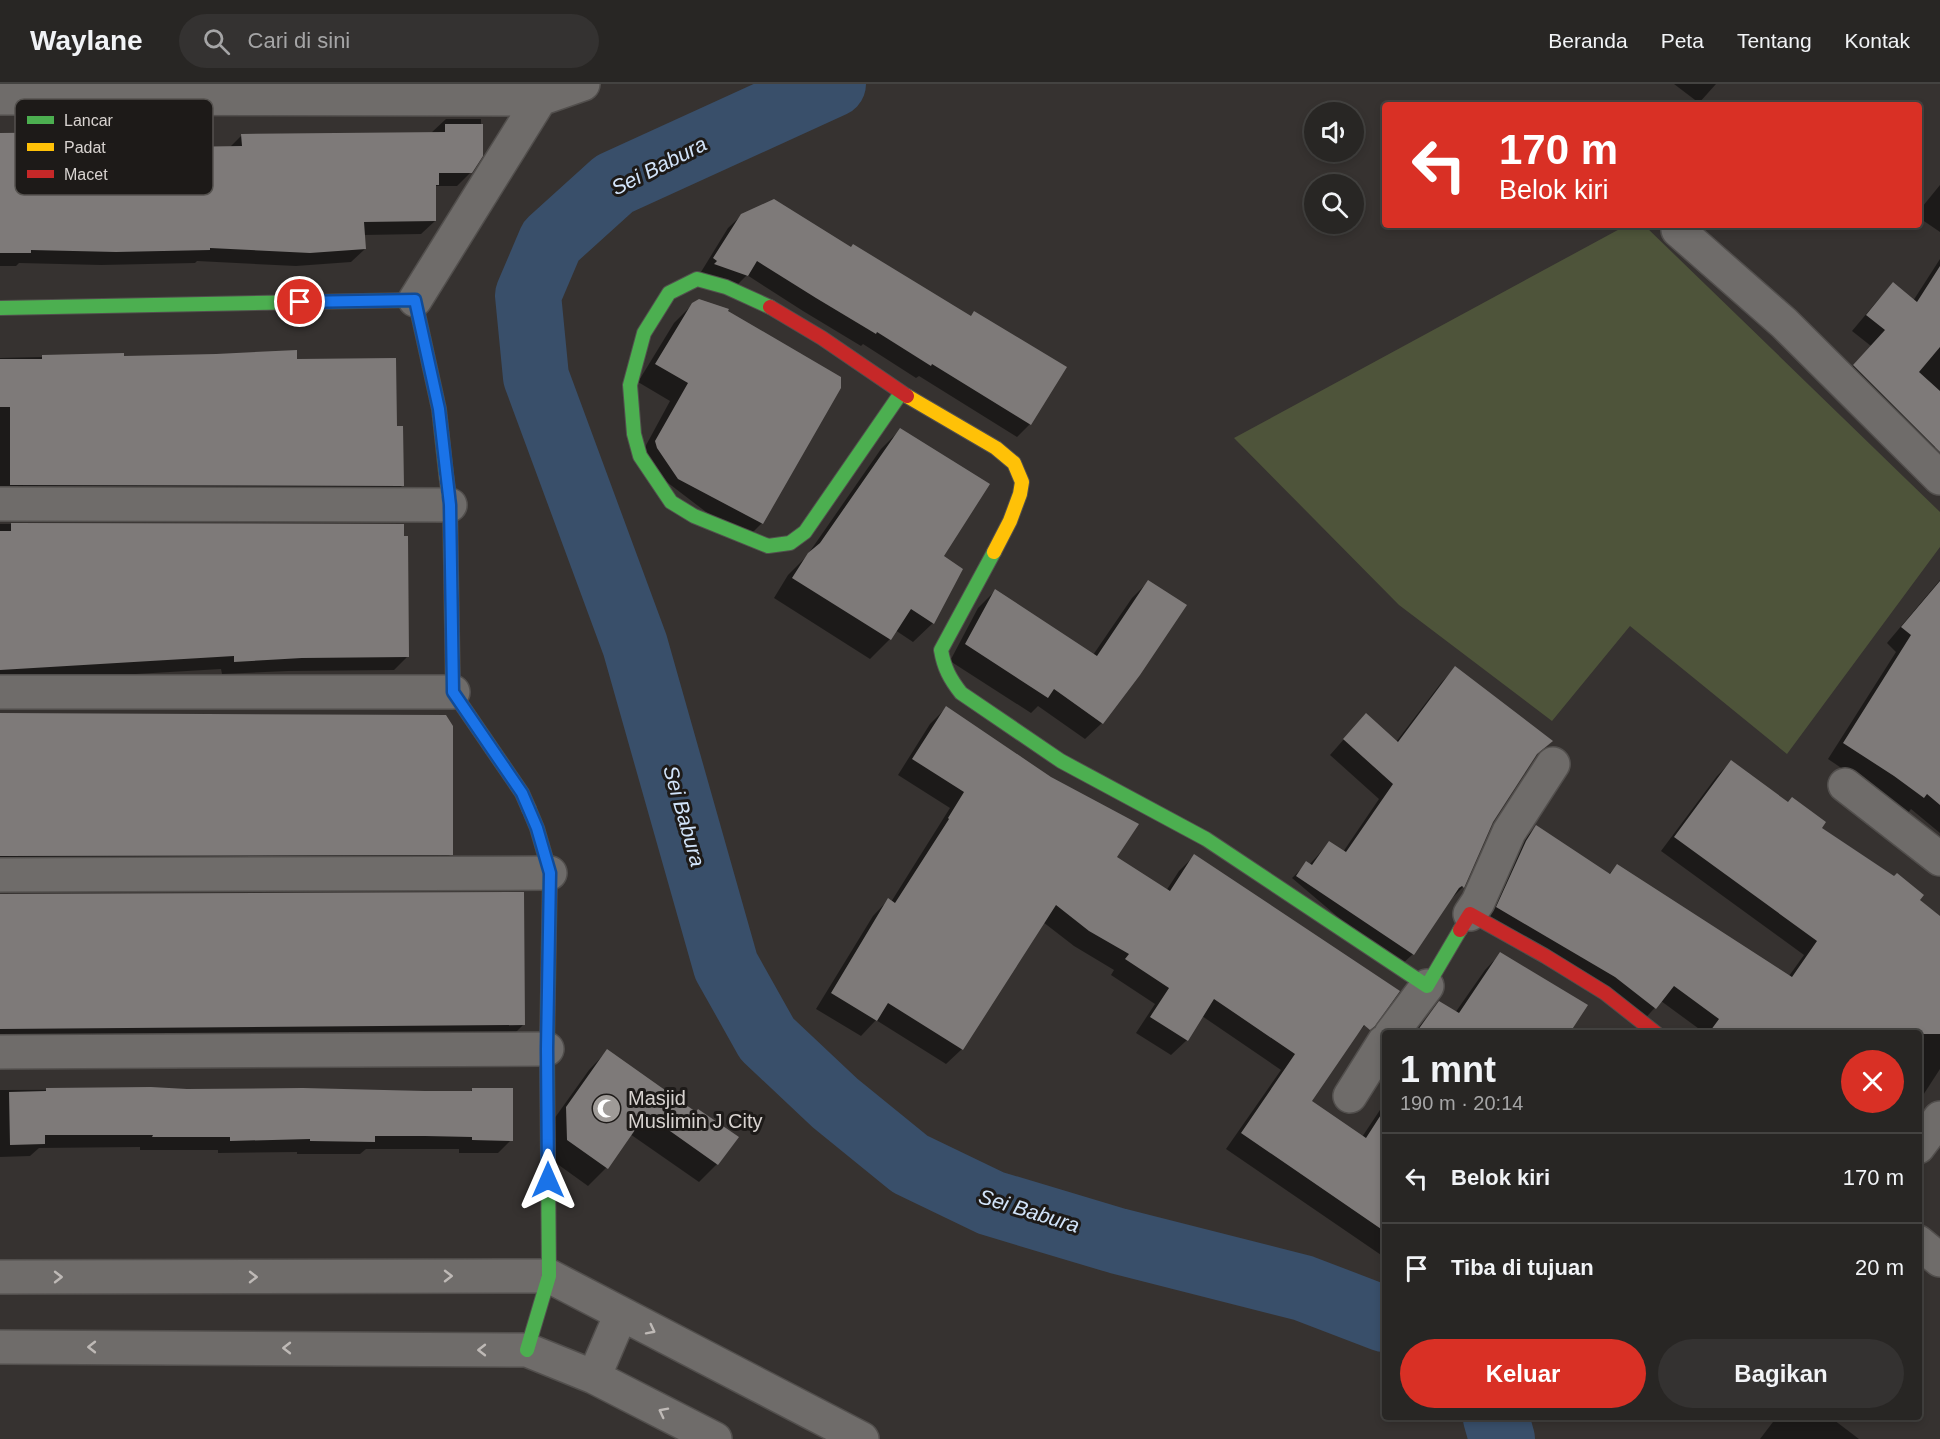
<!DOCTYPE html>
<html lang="id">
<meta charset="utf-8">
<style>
body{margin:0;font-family:Helvetica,sans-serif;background:#343231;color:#f1f3f6;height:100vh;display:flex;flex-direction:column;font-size:22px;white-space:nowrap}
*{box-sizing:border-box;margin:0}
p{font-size:20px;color:#a5a5a6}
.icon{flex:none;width:33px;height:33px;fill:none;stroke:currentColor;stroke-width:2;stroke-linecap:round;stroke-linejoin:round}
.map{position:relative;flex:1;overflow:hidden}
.details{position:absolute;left:1382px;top:946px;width:540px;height:390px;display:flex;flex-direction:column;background:#282624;border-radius:6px;box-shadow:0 3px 9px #0003,0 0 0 2px #444341}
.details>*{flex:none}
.guide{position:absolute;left:1382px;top:18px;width:540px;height:126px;border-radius:6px;box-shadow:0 3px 9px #0003,0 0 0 2px #444341;background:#d93025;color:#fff;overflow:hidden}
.fabs{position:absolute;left:1304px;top:18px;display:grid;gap:12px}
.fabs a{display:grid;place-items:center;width:60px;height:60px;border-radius:50%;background:#282624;box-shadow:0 3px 9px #0003,0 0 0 2px #444341;font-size:30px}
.pin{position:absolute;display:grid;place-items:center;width:51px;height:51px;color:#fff;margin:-26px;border:3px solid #fff;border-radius:50%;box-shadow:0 2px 6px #0007}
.me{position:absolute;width:66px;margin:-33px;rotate:0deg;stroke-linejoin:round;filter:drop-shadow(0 0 4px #0008)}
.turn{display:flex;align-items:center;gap:21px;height:126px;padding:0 18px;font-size:27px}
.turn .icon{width:78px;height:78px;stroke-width:2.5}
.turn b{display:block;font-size:42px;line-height:51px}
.round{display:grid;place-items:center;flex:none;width:63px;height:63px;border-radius:32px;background:#343231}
.headline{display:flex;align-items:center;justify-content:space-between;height:102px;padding:0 18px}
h1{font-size:36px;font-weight:700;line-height:45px}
.primary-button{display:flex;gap:12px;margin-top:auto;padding:12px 18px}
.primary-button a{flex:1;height:69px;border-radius:36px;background:#d93025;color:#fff;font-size:24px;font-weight:700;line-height:69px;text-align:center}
.primary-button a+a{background:#343231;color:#f1f3f6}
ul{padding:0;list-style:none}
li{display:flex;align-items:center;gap:18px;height:90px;padding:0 18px;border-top:2px solid #444341}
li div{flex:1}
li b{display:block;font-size:22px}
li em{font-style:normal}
header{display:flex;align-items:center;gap:36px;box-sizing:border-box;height:84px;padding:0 30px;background:#282624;border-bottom:2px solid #444341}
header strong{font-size:28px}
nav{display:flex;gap:33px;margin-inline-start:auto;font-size:21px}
.search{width:420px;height:54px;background:#343231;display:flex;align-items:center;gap:15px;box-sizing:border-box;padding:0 21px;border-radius:33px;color:#a5a5a6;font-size:22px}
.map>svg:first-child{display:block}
.green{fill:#4e543a}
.shadow{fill:#0007}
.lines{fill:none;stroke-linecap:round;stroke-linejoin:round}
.river{stroke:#394f6a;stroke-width:66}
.building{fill:#7e7a79}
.street-casing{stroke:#524f4d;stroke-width:36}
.fast-casing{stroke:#524f4d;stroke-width:16}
.slow-casing{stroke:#524f4d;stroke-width:16}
.jam-casing{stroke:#524f4d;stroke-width:16}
.street{stroke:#6f6c6a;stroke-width:33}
.fast{stroke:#4caf50;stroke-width:14}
.slow{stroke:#ffc107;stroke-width:14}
.jam{stroke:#c62828;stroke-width:14}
.oneway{stroke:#beb9b6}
.route-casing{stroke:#114b97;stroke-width:15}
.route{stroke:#1a73e8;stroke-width:10}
.labels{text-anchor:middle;stroke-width:6;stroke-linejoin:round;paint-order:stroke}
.poi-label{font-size:20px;fill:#d8d3d0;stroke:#1d1a18;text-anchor:start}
.water-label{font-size:21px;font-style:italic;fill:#d2e4fa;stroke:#1d1a18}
.key{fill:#1d1a18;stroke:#55524f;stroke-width:1.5}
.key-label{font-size:16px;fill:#d8d3d0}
</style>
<header>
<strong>Waylane</strong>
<div class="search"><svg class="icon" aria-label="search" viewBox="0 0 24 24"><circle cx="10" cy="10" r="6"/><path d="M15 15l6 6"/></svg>Cari di sini</div>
<nav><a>Beranda</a><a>Peta</a><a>Tentang</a><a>Kontak</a></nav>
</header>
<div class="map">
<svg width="1940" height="1355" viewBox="0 0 1940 1355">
<rect width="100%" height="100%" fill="#363230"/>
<!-- green -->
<path class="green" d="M 1627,141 L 1644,141 L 1940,428 L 1940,463 L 1787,670 L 1630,542 L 1552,637 L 1399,521 L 1234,354 Z"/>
<!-- shadow -->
<path class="shadow" d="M 1674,0 L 1716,0 L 1699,19 Z
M 446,35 L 481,35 L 481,71 L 471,88 L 457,102 L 436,102 L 435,137 L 421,150 L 364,151 L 365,165 L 351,178 L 296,182 L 197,177 L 195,179 L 101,181 L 19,179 L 16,182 L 0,182 L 0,51 L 83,50 L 88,45 L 175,64 L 230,63 L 242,51 L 431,49 Z
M 1940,101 L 1940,148 L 1918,133 L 1918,128 Z
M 742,131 L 1030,340 L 1017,353 L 919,292 L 916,294 L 863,260 L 861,262 L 803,227 L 747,191 L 734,204 L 701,188 L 728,144 Z
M 1940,175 L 1940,358 L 1920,378 L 1839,297 L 1871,262 L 1852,247 L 1878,216 L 1893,200 L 1913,217 Z
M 693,220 L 762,439 L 744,457 L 638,376 L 670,317 L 638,298 L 674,239 Z
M 123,271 L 123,273 L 295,276 L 395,343 L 402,402 L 389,415 L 0,414 L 0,274 Z
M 900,346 L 942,473 L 933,539 L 913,558 L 895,546 L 890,555 L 870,575 L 774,514 L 788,491 L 806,473 L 881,365 Z
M 0,440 L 402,441 L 407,573 L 394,586 L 288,587 L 222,590 L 221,585 L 0,598 Z
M 1940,496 L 1940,749 L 1911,725 L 1908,729 L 1828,675 L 1896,568 L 1887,559 Z
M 1148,498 L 1102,639 L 1085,655 L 1038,622 L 1031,629 L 950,577 L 978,524 L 995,507 L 1093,571 L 1132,514 Z
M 1455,584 L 1533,674 L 1492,737 L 1463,803 L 1448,818 L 1413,870 L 1398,884 L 1292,794 L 1307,779 L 1309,781 L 1329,759 L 1343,768 L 1379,715 L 1330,671 L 1352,646 L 1396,658 L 1441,599 Z
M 946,624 L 1115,773 L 1166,807 L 1179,787 L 1194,772 L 1367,939 L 1354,953 L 1310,1017 L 1362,1053 L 1384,1020 L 1384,1173 L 1226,1065 L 1281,986 L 1202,932 L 1187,956 L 1171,971 L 1136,949 L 1155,920 L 1111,891 L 1114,886 L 1074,862 L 1043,838 L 962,965 L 946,980 L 876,936 L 861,952 L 816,925 L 873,832 L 888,816 L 891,818 L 950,724 L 898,691 L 930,640 Z
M 0,630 L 451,770 L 438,783 L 0,785 Z
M 1731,678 L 1940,834 L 1940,985 L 1918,1019 L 1918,950 L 1706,950 L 1661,917 L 1641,939 L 1483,838 L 1522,757 L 1536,743 L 1608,791 L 1617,782 L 1789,892 L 1804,871 L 1661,767 L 1717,692 Z
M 0,811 L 523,941 L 510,954 L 0,957 Z
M 1500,870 L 1567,950 L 1413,950 L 1439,919 L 1455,929 L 1485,886 Z
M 607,967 L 717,1080 L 699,1098 L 630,1050 L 606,1084 L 588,1102 L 549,1074 L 549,1042 L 589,986 Z
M 276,1005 L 470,1008 L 473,1005 L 511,1056 L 498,1069 L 459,1069 L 459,1065 L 366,1065 L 360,1070 L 297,1070 L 297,1068 L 218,1069 L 218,1066 L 140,1066 L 140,1063 L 39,1064 L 30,1072 L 0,1073 L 0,1006 Z
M 1776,1334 L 1836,1334 L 1834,1336 L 1859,1355 L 1760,1355 Z"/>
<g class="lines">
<!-- river -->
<path class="river" d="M 833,0 L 614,100 L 551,157 L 528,211 L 536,293 L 635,561 L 726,882 L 767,955 L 835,1019 L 910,1080 L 991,1119 L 1118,1157 L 1303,1204 L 1384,1235
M 1496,1334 L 1502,1355"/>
</g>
<!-- building -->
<path class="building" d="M 445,40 L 483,40 L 483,72 L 472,89 L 439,89 L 439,101 L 436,101 L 436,137 L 364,138 L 366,165 L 310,169 L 210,164 L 210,166 L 116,168 L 31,166 L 31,169 L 0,169 L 0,49 L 88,48 L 88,44 L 176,43 L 177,63 L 242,62 L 241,50 L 445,48 Z
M 774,115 L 851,163 L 853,160 L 971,232 L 974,227 L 1067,283 L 1031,341 L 932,280 L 931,282 L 877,248 L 876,250 L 816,214 L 757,177 L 748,192 L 714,180 L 717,177 L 713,174 L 741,130 Z
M 1940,182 L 1940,263 L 1919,288 L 1940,307 L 1940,368 L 1853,281 L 1885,246 L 1866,231 L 1893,198 L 1917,218 Z
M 699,215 L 729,225 L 728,227 L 841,293 L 841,304 L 763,440 L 678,395 L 657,364 L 655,357 L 688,299 L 655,280 L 692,219 Z
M 297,266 L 297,275 L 396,274 L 397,342 L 403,342 L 404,402 L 10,401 L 10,323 L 0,323 L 0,275 L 42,275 L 42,271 L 124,269 L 124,272 L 216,270 Z
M 900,344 L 990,400 L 944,472 L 963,485 L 934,540 L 911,525 L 891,556 L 792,494 L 808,469 L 820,459 Z
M 11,439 L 404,440 L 404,452 L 408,452 L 409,573 L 302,574 L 234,578 L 234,572 L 0,586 L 0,447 L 11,447 Z
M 1148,496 L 1187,521 L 1140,591 L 1103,640 L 1054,605 L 1048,614 L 965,560 L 995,505 L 1097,572 Z
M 1940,497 L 1940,721 L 1927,710 L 1924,714 L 1894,692 L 1843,659 L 1911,551 L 1901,543 Z
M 1455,582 L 1553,657 L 1537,670 L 1493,738 L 1464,804 L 1462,802 L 1459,804 L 1414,871 L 1296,792 L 1306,777 L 1312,781 L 1329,757 L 1346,768 L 1393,700 L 1343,655 L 1366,629 L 1398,658 Z
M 946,622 L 1051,693 L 1139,740 L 1117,773 L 1170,807 L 1194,770 L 1400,907 L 1375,942 L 1370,946 L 1364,941 L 1312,1017 L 1366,1054 L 1384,1026 L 1384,1147 L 1241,1049 L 1295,970 L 1214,915 L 1188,957 L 1150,933 L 1169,904 L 1125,875 L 1129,870 L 1089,847 L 1056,821 L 963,966 L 888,919 L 877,937 L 831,909 L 888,814 L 895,819 L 949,735 L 948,734 L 964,708 L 912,675 Z
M 0,629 L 446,631 L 453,642 L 453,771 L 0,772 Z
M 1731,676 L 1788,718 L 1792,713 L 1826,738 L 1822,744 L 1894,792 L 1897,789 L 1924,811 L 1920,816 L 1940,832 L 1940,950 L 1708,950 L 1719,935 L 1674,902 L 1656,925 L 1615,893 L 1496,823 L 1526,757 L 1536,741 L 1610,790 L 1617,780 L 1792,893 L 1817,857 L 1674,753 Z
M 524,808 L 525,941 L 0,945 L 0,810 Z
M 1500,868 L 1588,921 L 1569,950 L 1415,950 L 1439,917 L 1459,929 Z
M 607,965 L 696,1028 L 698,1025 L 739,1053 L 718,1081 L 646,1030 L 608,1085 L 567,1056 L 566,1023 Z
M 151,1003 L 187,1005 L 303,1004 L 425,1007 L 472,1007 L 472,1004 L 513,1004 L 513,1057 L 472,1056 L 472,1053 L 425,1052 L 375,1052 L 375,1058 L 310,1057 L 310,1055 L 230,1057 L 230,1053 L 152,1053 L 153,1051 L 45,1051 L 45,1060 L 10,1061 L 9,1008 L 46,1007 L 46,1004 Z"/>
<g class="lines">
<defs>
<path id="street" d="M 0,14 L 540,15
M 1678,146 L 1784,239 L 1940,394
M 415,216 L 540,15 L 583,0
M 0,420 L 450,421
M 0,608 L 453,608
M 1845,701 L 1940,775
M 0,791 L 550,789
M 1470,830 L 1478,818 L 1509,748 L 1553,680
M 1391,950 L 1427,902
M 0,968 L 547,965
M 1350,1012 L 1384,958
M 1918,1063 L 1940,1034
M 1918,1158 L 1940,1176
M 0,1193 L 549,1192 L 862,1355
M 0,1263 L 527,1266 L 594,1293 L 715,1355
M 594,1293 L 621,1230"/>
<path id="fast" d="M 770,223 L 726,203 L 697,195 L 669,209 L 644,249 L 630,301 L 634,350 L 640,372 L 671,418 L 694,432 L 768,462 L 790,459 L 805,448 L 901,309
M 0,224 L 415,216 L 439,325 L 446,389
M 994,468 L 941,566 C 944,584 950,595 961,609 L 1061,677 L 1206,755 L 1427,902 L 1460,846
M 527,1266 L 549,1192 L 547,965 L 550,789 L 537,744 L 529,725"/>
<path id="slow" d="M 907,312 L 996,364 L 1014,379 L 1022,398 L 1020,410 L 1010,437 L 994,468
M 446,389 L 450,421 L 453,608 L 522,709 L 529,725"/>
<path id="jam" d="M 770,223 L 822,254 L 907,312
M 1460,846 L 1470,830 L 1545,872 L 1605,909 L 1657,950"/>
</defs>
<!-- street casing -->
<use href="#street" class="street-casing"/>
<!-- fast casing -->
<use href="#fast" class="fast-casing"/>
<!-- slow casing -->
<use href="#slow" class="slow-casing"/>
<!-- jam casing -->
<use href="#jam" class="jam-casing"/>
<!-- street -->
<use href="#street" class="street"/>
<!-- fast -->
<use href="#fast" class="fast"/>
<!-- slow -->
<use href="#slow" class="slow"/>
<!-- jam -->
<use href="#jam" class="jam"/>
</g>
<!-- one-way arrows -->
<defs><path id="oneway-chevron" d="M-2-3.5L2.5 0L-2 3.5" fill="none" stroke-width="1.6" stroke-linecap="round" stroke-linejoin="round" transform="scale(1.5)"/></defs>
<g class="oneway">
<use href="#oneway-chevron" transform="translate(448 1192)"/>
<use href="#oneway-chevron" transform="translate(58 1193)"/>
<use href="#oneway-chevron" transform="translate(253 1193)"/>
<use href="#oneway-chevron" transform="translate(651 1246) rotate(27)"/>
<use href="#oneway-chevron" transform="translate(92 1263) rotate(-180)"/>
<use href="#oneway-chevron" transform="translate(287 1264) rotate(-180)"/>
<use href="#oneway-chevron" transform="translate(482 1266) rotate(-180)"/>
<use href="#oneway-chevron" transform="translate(663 1328) rotate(-153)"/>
</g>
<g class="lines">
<defs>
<path id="route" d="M 300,218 L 415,216 L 439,325 L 450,421 L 453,608 L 522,709 L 537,744 L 550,789 L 547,965 L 548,1096"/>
</defs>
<!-- route casing -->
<use href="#route" class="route-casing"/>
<!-- route -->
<use href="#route" class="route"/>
</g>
<!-- icons -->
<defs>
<symbol id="mosque-disc" viewBox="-11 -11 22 22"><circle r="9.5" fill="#9f9b98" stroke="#1d1a18"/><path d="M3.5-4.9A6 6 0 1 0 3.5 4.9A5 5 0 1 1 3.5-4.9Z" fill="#fff"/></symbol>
</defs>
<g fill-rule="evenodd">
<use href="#mosque-disc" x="590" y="1008" width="33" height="33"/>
</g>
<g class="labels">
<!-- poi labels -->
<g class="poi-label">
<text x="628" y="1021">Masjid<tspan x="628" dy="23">Muslimin J City</tspan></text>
</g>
<!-- water labels -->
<g class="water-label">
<text transform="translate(659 82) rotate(-27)" y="7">Sei Babura</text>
<text transform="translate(684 732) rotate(74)" y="7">Sei Babura</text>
<text transform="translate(1029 1127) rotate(17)" y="7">Sei Babura</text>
</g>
</g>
<!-- legend -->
<rect x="15" y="15" width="198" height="96" rx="9" class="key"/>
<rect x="27" y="32" width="27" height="8" fill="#4caf50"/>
<rect x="27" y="59" width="27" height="8" fill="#ffc107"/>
<rect x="27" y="86" width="27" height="8" fill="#c62828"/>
<g class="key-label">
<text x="64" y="42">Lancar</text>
<text x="64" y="69">Padat</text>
<text x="64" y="96">Macet</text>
</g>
</svg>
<div class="fabs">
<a><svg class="icon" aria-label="sound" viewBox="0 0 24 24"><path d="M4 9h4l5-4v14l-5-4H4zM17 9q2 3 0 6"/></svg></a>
<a><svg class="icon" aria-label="search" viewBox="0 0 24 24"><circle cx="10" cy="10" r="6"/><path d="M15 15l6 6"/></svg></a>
</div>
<div class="pin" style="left:300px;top:218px;background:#d93025"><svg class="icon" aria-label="arrive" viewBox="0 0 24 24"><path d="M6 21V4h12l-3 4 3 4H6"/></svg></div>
<svg class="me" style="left:548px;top:1096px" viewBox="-20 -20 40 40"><path d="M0-17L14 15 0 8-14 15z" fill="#1a73e8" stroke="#fff" stroke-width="4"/></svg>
<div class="guide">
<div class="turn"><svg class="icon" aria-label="left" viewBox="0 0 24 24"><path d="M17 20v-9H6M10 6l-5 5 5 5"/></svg><div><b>170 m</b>Belok kiri</div></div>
</div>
<section class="details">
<div class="headline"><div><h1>1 mnt</h1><p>190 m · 20:14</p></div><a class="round" style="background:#d93025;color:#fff"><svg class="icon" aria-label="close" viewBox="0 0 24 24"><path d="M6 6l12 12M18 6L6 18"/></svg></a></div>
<ul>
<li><svg class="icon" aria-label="left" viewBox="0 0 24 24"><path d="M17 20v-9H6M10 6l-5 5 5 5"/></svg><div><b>Belok kiri</b></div><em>170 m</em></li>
<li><svg class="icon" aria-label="arrive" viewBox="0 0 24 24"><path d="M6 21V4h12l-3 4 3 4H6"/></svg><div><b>Tiba di tujuan</b></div><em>20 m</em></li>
</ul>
<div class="primary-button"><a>Keluar</a><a>Bagikan</a></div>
</section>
</div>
